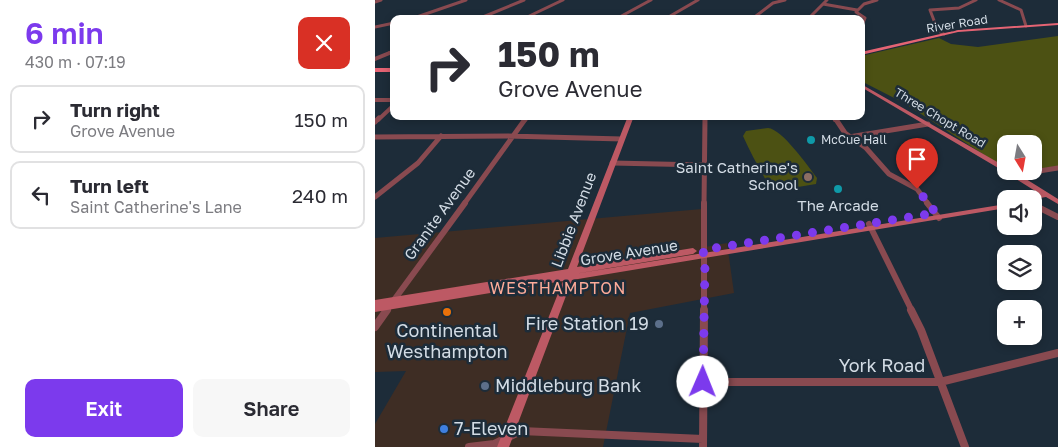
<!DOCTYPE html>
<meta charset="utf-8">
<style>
body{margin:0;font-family:"Golos Text",sans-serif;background:#f7f7f7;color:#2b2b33;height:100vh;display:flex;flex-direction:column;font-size:19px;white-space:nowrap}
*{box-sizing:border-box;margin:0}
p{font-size:16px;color:#7c7c81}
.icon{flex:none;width:28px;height:28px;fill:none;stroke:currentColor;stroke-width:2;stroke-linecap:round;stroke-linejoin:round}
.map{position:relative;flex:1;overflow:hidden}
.sheet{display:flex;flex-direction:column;background:#fff;width:375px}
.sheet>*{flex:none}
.top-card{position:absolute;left:15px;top:15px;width:475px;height:105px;border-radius:10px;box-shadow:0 2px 8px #0003;background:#fff;color:#2b2b33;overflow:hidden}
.needle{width:32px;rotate:169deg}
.controls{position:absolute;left:622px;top:135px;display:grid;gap:10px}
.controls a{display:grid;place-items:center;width:45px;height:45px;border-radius:10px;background:#fff;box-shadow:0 2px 8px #0003;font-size:25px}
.pin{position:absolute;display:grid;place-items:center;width:42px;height:42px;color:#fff;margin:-51px -21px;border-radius:50% 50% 50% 0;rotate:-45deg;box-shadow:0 0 5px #0007}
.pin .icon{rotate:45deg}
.me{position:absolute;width:55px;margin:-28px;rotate:1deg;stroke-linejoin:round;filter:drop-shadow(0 0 4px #0008)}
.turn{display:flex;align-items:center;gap:18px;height:105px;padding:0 25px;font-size:22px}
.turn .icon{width:65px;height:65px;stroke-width:2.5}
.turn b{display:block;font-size:35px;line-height:42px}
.round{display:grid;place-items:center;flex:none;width:52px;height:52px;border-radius:10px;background:#f7f7f7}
.headline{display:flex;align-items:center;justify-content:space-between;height:85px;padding:0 25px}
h1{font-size:30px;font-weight:600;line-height:38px;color:#7c3aed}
.button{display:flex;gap:10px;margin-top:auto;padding:10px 25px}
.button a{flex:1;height:58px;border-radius:10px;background:#7c3aed;color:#fff;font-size:20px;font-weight:600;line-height:58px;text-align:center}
.button a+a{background:#f7f7f7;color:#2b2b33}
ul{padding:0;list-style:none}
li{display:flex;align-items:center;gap:15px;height:68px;margin:0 10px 8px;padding:0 15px;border:2px solid #e1e1e2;border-radius:10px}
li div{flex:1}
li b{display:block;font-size:19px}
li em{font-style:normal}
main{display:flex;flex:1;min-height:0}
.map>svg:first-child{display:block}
.commercial{fill:#3e2d24}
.green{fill:#4c5113}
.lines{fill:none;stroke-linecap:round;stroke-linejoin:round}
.street-far4{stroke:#894a50;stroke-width:3}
.street-far3{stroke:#894a50;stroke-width:4}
.street-far2{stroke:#894a50;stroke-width:5}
.street-far1{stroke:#894a50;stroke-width:6}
.street{stroke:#894a50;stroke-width:8}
.secondary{fill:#bd5964;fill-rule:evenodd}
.primary{fill:#e56474;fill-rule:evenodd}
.route{stroke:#7c3aed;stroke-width:9;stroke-dasharray:0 16.2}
.culture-dot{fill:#0f9aa8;stroke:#1d2c39;stroke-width:2}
.education-dot{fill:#8d6e63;stroke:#1d2c39;stroke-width:2}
.food-dot{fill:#e8710a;stroke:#1d2c39;stroke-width:2}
.service-dot{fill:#5c6f8a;stroke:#1d2c39;stroke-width:2}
.shop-dot{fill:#3f7fe0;stroke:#1d2c39;stroke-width:2}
.labels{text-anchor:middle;stroke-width:5;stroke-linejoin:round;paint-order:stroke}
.far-street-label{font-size:12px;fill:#d3dce5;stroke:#1d2c39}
.far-poi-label{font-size:12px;fill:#d3dce5;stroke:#1d2c39;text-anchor:start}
.poi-label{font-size:15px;fill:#d3dce5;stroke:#1d2c39;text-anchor:end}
.street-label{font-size:15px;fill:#d3dce5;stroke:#1d2c39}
.neighbourhood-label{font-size:16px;letter-spacing:1px;fill:#fdab99;stroke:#1d2c39}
.near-poi-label{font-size:18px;fill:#d3dce5;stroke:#1d2c39;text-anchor:start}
.near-street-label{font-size:18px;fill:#d3dce5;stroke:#1d2c39}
</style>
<main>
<section class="sheet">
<div class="headline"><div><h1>6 min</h1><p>430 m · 07:19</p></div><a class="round" style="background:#d93025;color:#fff"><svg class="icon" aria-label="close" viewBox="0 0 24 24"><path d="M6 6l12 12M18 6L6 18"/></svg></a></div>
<ul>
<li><svg class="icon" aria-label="right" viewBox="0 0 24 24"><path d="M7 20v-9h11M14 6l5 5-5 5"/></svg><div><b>Turn right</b><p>Grove Avenue</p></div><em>150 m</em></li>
<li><svg class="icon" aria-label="left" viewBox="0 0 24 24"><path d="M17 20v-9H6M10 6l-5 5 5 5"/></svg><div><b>Turn left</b><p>Saint Catherine's Lane</p></div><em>240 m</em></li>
</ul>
<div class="button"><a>Exit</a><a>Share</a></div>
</section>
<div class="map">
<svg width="683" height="447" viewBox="0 0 683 447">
<rect width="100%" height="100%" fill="#1d2c39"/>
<!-- commercial -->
<path class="commercial" d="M 327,209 L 330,247 L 352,243 L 359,293 L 255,313 L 228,447 L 0,447 L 0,424 L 31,371 L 0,372 L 0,238 Z"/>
<!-- green -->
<path class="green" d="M 683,36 L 683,166 L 659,170 L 659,144 L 631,144 L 631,169 L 529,103 L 486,81 L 486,56 L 564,38 L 576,44 L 603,47 Z
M 393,128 C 407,129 433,166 442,178 L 441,184 L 405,190 L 395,187 C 385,170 376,154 368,136 L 371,131 Z"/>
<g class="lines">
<!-- street-far4 -->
<path class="street-far4" d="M 624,0 L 646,10 L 651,26
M 0,2 L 6,0
M 448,4 L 482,10
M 36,19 L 91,0
M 103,19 L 149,0
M 148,19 L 188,0
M 241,19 L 276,0
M 290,19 L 323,0
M 377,19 L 398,3 L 410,0
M 433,19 L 452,0
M 0,27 L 19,23
M 486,28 L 490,18 L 481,12 L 489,4 L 502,0
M 569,34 L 563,31 L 555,10 L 584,8 L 601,0
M 14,53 L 19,51"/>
<!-- street-far3 -->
<path class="street-far3" d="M 0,59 L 17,52
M 0,100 L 19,100
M 458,116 L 460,120
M 3,120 L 19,105
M 150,120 L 153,116
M 330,120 L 330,116"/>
<!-- street-far2 -->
<path class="street-far2" d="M 460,118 L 470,133 L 491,148 L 514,174 L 542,189 L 553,204
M 0,122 L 4,118
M 0,137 L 133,136 L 247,139
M 474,137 L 553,124
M 237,163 L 329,165
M 639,175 L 683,168
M 0,197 L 43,163 L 66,136
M 89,204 L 151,118
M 329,204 L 330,118"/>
<!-- street-far1 -->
<path class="street-far1" d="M 329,203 L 329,311
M 552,203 L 564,218
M 659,205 L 683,217
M 494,224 L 537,311
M 11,311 L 90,203"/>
<!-- street -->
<path class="street" d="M 536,310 L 546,330 L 590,447
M 0,327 L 12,310
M 328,382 L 565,382 L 683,353
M 94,447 L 119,444 L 146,431 L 328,439
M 328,447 L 329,310"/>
<!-- secondary -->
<path class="secondary" d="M 486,84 L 631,167 L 631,171 L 638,171 L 683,199 L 683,204 L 671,197 L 659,199 L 646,199 L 649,197 L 665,194 L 630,172 L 486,87 Z
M 253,116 L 259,116 L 202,267 L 318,248 L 322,251 L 318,254 L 199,274 L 631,204 L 631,208 L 197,280 L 134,447 L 122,447 L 188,281 L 0,312 L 0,300 L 193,269 Z"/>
<!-- primary -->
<path class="primary" d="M 683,23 L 683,25 L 583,32 L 486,55 L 486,52 L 583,30 Z
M 0,68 L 19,68 L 19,72 L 0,72 Z"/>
</g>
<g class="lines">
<!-- route -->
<path class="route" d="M 328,382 L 330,263 L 328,250 L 561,213 L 542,189"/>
</g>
<!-- markers -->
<g class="culture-dot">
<circle cx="436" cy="140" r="5"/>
<circle cx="463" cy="189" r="5"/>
</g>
<circle class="education-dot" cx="433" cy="177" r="5"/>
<circle class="food-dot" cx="72" cy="312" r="5"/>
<g class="service-dot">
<circle cx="284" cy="324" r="5"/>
<circle cx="110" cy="386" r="5"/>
</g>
<circle class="shop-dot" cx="69" cy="429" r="5"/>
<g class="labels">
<!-- far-street labels -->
<g class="far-street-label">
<text transform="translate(582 24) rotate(-9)" y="4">River Road</text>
<text transform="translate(565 118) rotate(31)" y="4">Three Chopt Road</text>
</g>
<!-- far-poi labels -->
<g class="far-poi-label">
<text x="446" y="144">McCue Hall</text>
</g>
<!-- poi labels -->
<g class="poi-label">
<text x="423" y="173">Saint Catherine's<tspan x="423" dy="17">School</tspan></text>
<text x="463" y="211" text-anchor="middle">The Arcade</text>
</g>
<!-- street labels -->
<g class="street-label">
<text transform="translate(65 214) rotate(-54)" y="5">Granite Avenue</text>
<text transform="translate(199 220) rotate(-69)" y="5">Libbie Avenue</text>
<text transform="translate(254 253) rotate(-9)" y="5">Grove Avenue</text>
</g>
<!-- neighbourhood labels -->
<g class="neighbourhood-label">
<text x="183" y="294">WESTHAMPTON</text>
</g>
<!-- near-poi labels -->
<g class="near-poi-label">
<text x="274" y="330" text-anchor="end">Fire Station 19</text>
<text x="72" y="337" text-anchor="middle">Continental<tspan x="72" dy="21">Westhampton</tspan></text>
<text x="120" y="392">Middleburg Bank</text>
<text x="79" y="435">7-Eleven</text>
</g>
<!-- near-street labels -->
<g class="near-street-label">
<text x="507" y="372">York Road</text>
</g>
</g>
</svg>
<div class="controls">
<a><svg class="needle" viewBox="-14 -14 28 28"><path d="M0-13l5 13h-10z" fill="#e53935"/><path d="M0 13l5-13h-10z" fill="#7c7c81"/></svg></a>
<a><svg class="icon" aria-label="sound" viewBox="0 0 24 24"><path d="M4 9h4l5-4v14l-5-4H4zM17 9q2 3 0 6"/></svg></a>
<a><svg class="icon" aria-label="layers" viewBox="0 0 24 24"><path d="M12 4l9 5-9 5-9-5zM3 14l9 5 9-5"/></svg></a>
<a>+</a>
</div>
<div class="pin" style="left:542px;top:189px;background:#d93025"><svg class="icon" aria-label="arrive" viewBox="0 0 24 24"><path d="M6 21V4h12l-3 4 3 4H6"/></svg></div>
<svg class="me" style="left:328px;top:382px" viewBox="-20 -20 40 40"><circle r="19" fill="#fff"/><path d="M0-13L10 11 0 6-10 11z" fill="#7c3aed"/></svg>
<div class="top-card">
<div class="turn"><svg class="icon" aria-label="right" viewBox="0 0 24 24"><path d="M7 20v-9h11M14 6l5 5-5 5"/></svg><div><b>150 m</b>Grove Avenue</div></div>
</div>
</div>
</main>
